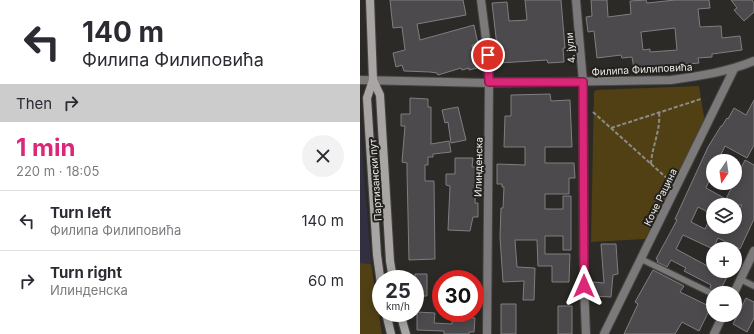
<!DOCTYPE html>
<meta charset="utf-8">
<style>
body{margin:0;font-family:Inter,sans-serif;background:#f2f2f3;color:#2b2b33;height:100vh;display:flex;flex-direction:column;font-size:15px;white-space:nowrap}
*{box-sizing:border-box;margin:0}
p{font-size:13px;color:#7c7c81}
.icon{flex:none;width:22px;height:22px;fill:none;stroke:currentColor;stroke-width:2;stroke-linecap:round;stroke-linejoin:round}
.map{position:relative;flex:1;overflow:hidden}
.details{display:flex;flex-direction:column;background:#fff;width:360px}
.details>*{flex:none}
.hud{background:#fff;color:#2b2b33;overflow:hidden}
.needle{width:26px;rotate:193deg}
.controls{position:absolute;left:346px;top:154px;display:grid;gap:8px}
.controls a{display:grid;place-items:center;width:36px;height:36px;border-radius:50%;background:#fff;box-shadow:0 2px 10px #0003;font-size:20px}
.speed{position:absolute;left:12px;top:270px;display:flex;gap:8px;font-size:20px;font-weight:700;text-align:center}
.speed>*{display:grid;place-content:center;width:52px;height:52px;border-radius:50%;background:#fff;box-shadow:0 2px 10px #0003;line-height:1}
.speed small{font-size:10px;font-weight:400}
.speed .limit{border:6px solid #d22;background:#fff;color:#111}
.pin{position:absolute;display:grid;place-items:center;width:34px;height:34px;color:#fff;margin:-17px;border:2px solid #fff;border-radius:50%;box-shadow:0 1px 4px #0007}
.me{position:absolute;width:44px;margin:-22px;rotate:0deg;stroke-linejoin:round;filter:drop-shadow(0 0 3px #0008)}
.turn{display:flex;align-items:center;gap:14px;height:84px;padding:0 16px;font-size:18px}
.turn .icon{width:52px;height:52px;stroke-width:2.5}
.turn b{display:block;font-size:28px;line-height:34px}
.then{display:flex;align-items:center;height:38px;padding:0 16px;background:#0003;gap:8px;font-size:15px}
.round{display:grid;place-items:center;flex:none;width:42px;height:42px;border-radius:21px;background:#f2f2f3}
.overview{display:flex;align-items:center;justify-content:space-between;height:68px;padding:0 16px}
h1{font-size:24px;font-weight:700;line-height:30px;color:#db2777}
ul{padding:0;list-style:none}
li{display:flex;align-items:center;gap:12px;height:60px;padding:0 16px;border-top:1px solid #e1e1e2}
li div{flex:1}
li b{display:block;font-size:15px}
li em{font-style:normal}
main{display:flex;flex:1;min-height:0}
.map>svg:first-child{display:block}
.education{fill:#312f40}
.green{fill:#514014}
.building{fill:#4d4a4d;stroke:#817d80;fill-rule:evenodd}
.lines{fill:none;stroke-linecap:round;stroke-linejoin:round}
.service-casing{stroke:#474542;stroke-width:8}
.minor-casing{stroke:#474542;stroke-width:10}
.secondary-casing{stroke:#474542;stroke-width:10}
.path{stroke:#8d8b88;stroke-width:2;stroke-dasharray:4 2;stroke-linecap:butt}
.service{stroke:#7b7979;stroke-width:5.5}
.minor{stroke:#7b7979;stroke-width:8}
.secondary{stroke:#a9a5a5;stroke-width:8}
.route-casing{stroke:#8e194d;stroke-width:10}
.route{stroke:#db2777;stroke-width:7}
.labels{text-anchor:middle;stroke-width:4;stroke-linejoin:round;paint-order:stroke}
.street-label{font-size:10px;fill:#ebeae7;stroke:#22211d}
</style>
<main>
<section class="details">
<div class="hud">
<div class="turn"><svg class="icon" aria-label="left" viewBox="0 0 24 24"><path d="M17 20v-9H6M10 6l-5 5 5 5"/></svg><div><b>140 m</b>Филипа Филиповића</div></div>
<div class="then">Then<svg class="icon" aria-label="right" viewBox="0 0 24 24"><path d="M7 20v-9h11M14 6l5 5-5 5"/></svg></div>
</div>
<div class="overview"><div><h1>1 min</h1><p>220 m · 18:05</p></div><a class="round"><svg class="icon" aria-label="close" viewBox="0 0 24 24"><path d="M6 6l12 12M18 6L6 18"/></svg></a></div>
<ul>
<li><svg class="icon" aria-label="left" viewBox="0 0 24 24"><path d="M17 20v-9H6M10 6l-5 5 5 5"/></svg><div><b>Turn left</b><p>Филипа Филиповића</p></div><em>140 m</em></li>
<li><svg class="icon" aria-label="right" viewBox="0 0 24 24"><path d="M7 20v-9h11M14 6l5 5-5 5"/></svg><div><b>Turn right</b><p>Илинденска</p></div><em>60 m</em></li>
</ul>
</section>
<div class="map">
<svg width="394" height="334" viewBox="0 0 394 334">
<rect width="100%" height="100%" fill="#2c2a27"/>
<!-- education -->
<path class="education" d="M 0,121 L 11,264 L 0,263 Z"/>
<!-- green -->
<path class="green" d="M 339,86 L 344,117 L 343,123 L 285,239 L 231,242 L 234,92 L 236,90 Z
M 0,263 L 11,264 L 22,334 L 0,334 Z"/>
<!-- building -->
<path class="building" d="M 30,0 L 103,0 L 106,15 L 57,24 L 60,40 L 114,25 L 118,44 L 112,45 L 117,68 L 109,70 L 109,68 L 102,70 L 101,68 L 78,75 L 77,73 L 70,72 L 44,71 L 42,65 L 36,67 L 33,53 L 45,50 L 42,27 L 33,28 Z
M 165,0 L 201,0 L 205,48 L 203,48 L 204,62 L 188,63 L 187,60 L 139,63 L 132,3 L 147,2 L 149,21 L 167,20 Z
M 231,0 L 247,0 L 248,17 L 271,14 L 270,1 L 286,0 L 287,3 L 315,0 L 349,0 L 350,8 L 338,9 L 340,27 L 361,26 L 362,38 L 380,36 L 382,50 L 352,54 L 352,57 L 338,58 L 339,63 L 274,69 L 272,57 L 262,58 L 261,55 L 237,58 L 234,31 L 228,32 L 226,17 L 232,16 ZM 315,28 L 317,50 L 290,52 L 290,49 L 283,50 L 281,32 Z
M 371,0 L 392,0 L 394,3 L 394,12 L 384,21 L 374,10 L 377,8 Z
M 190,94 L 191,101 L 210,100 L 212,147 L 185,147 L 185,163 L 214,163 L 215,178 L 209,178 L 209,194 L 185,194 L 185,209 L 203,209 L 203,196 L 211,196 L 211,250 L 203,250 L 203,236 L 185,236 L 185,254 L 210,254 L 209,282 L 192,282 L 192,266 L 178,266 L 177,240 L 155,240 L 157,267 L 175,268 L 174,300 L 163,300 L 164,281 L 143,282 L 140,237 L 141,208 L 143,208 L 144,187 L 142,187 L 142,184 L 137,184 L 137,164 L 165,165 L 165,147 L 144,147 L 145,116 L 151,116 L 151,95 Z
M 50,98 L 68,99 L 68,107 L 71,107 L 71,144 L 89,141 L 91,152 L 73,154 L 73,157 L 68,157 L 68,165 L 65,165 L 65,181 L 74,181 L 75,259 L 49,260 L 47,170 L 47,163 L 42,162 L 45,126 L 41,126 L 41,114 L 50,114 Z
M 394,100 L 394,145 L 387,158 L 365,146 L 358,161 L 353,161 L 353,172 L 346,188 L 366,199 L 385,160 L 394,165 L 394,219 L 380,249 L 358,238 L 353,249 L 323,235 L 316,249 L 353,269 L 353,271 L 370,271 L 359,293 L 357,293 L 350,288 L 351,285 L 324,271 L 326,268 L 311,260 L 307,267 L 297,262 L 298,260 L 296,259 L 317,220 L 315,219 L 348,147 L 361,126 L 362,126 L 367,118 L 368,119 L 374,108 L 386,115 ZM 353,205 L 382,205 L 375,220 L 375,227 L 353,227 ZM 338,207 L 352,214 L 345,229 L 331,222 Z
M 98,107 L 106,140 L 91,143 L 88,122 L 85,123 L 82,110 Z
M 95,158 L 113,158 L 112,167 L 116,167 L 115,203 L 118,203 L 118,217 L 113,217 L 110,231 L 88,230 L 90,186 L 86,185 L 86,174 L 95,174 Z
M 241,244 L 256,244 L 258,274 L 253,275 L 251,297 L 232,296 L 233,282 L 244,283 Z
M 293,270 L 324,286 L 320,292 L 351,307 L 339,331 L 322,322 L 315,334 L 264,334 L 278,304 L 275,302 Z
M 55,274 L 67,274 L 67,296 L 55,296 Z
M 386,298 L 394,302 L 394,318 L 387,332 L 373,324 Z
M 141,304 L 156,304 L 156,334 L 141,334 Z
M 198,306 L 212,306 L 212,334 L 198,334 Z
M 57,312 L 75,313 L 74,323 L 92,324 L 92,313 L 112,313 L 112,318 L 115,318 L 114,332 L 109,332 L 109,334 L 84,334 L 84,331 L 57,330 Z"/>
<g class="lines">
<defs>
<path id="service" d="M 281,259 L 353,294
M 380,279 L 394,286"/>
<path id="minor" d="M 121,0 L 128,55 L 129,83 L 127,334
M 216,0 L 223,82 L 224,286 L 226,334
M 0,80 L 129,83 L 311,80 C 340,76 367,72 394,61
M 374,293 L 394,251
M 244,334 L 374,69
M 354,334 L 363,315"/>
<path id="secondary" d="M 10,0 L 13,80 L 7,98 L 17,255 L 21,284
M 13,80 L 20,95 L 30,261 L 33,279
M 26,313 L 31,334
M 40,313 L 46,334"/>
</defs>
<!-- service casing -->
<use href="#service" class="service-casing"/>
<!-- minor casing -->
<use href="#minor" class="minor-casing"/>
<!-- secondary casing -->
<use href="#secondary" class="secondary-casing"/>
<!-- path -->
<path class="path" d="M 233,112 L 310,181
M 251,128 L 341,99
M 291,164 C 292,146 301,130 299,112"/>
<!-- service -->
<use href="#service" class="service"/>
<!-- minor -->
<use href="#minor" class="minor"/>
<!-- secondary -->
<use href="#secondary" class="secondary"/>
</g>
<g class="lines">
<defs>
<path id="route" d="M 128,55 L 129,82 L 223,82 L 224,286"/>
</defs>
<!-- route casing -->
<use href="#route" class="route-casing"/>
<!-- route -->
<use href="#route" class="route"/>
</g>
<g class="labels">
<!-- street labels -->
<g class="street-label">
<text transform="translate(210 48) rotate(-95)" y="4">4. јули</text>
<text transform="translate(282 69) rotate(-3)" y="4">Филипа Филиповића</text>
<text transform="translate(118 167) rotate(-89)" y="4">Илинденска</text>
<text transform="translate(15 180) rotate(-94)" y="4">Партизански пут</text>
<text transform="translate(300 197) rotate(-64)" y="4">Коче Рацина</text>
</g>
</g>
</svg>
<div class="controls">
<a><svg class="needle" viewBox="-14 -14 28 28"><path d="M0-13l5 13h-10z" fill="#e53935"/><path d="M0 13l5-13h-10z" fill="#7c7c81"/></svg></a>
<a><svg class="icon" aria-label="layers" viewBox="0 0 24 24"><path d="M12 4l9 5-9 5-9-5zM3 14l9 5 9-5"/></svg></a>
<a>+</a>
<a>−</a>
</div>
<div class="speed"><div>25<small>km/h</small></div><div class="limit">30</div></div>
<div class="pin" style="left:128px;top:55px;background:#d93025"><svg class="icon" aria-label="arrive" viewBox="0 0 24 24"><path d="M6 21V4h12l-3 4 3 4H6"/></svg></div>
<svg class="me" style="left:224px;top:286px" viewBox="-20 -20 40 40"><path d="M0-17L14 15 0 8-14 15z" fill="#db2777" stroke="#fff" stroke-width="4"/></svg>
</div>
</main>
